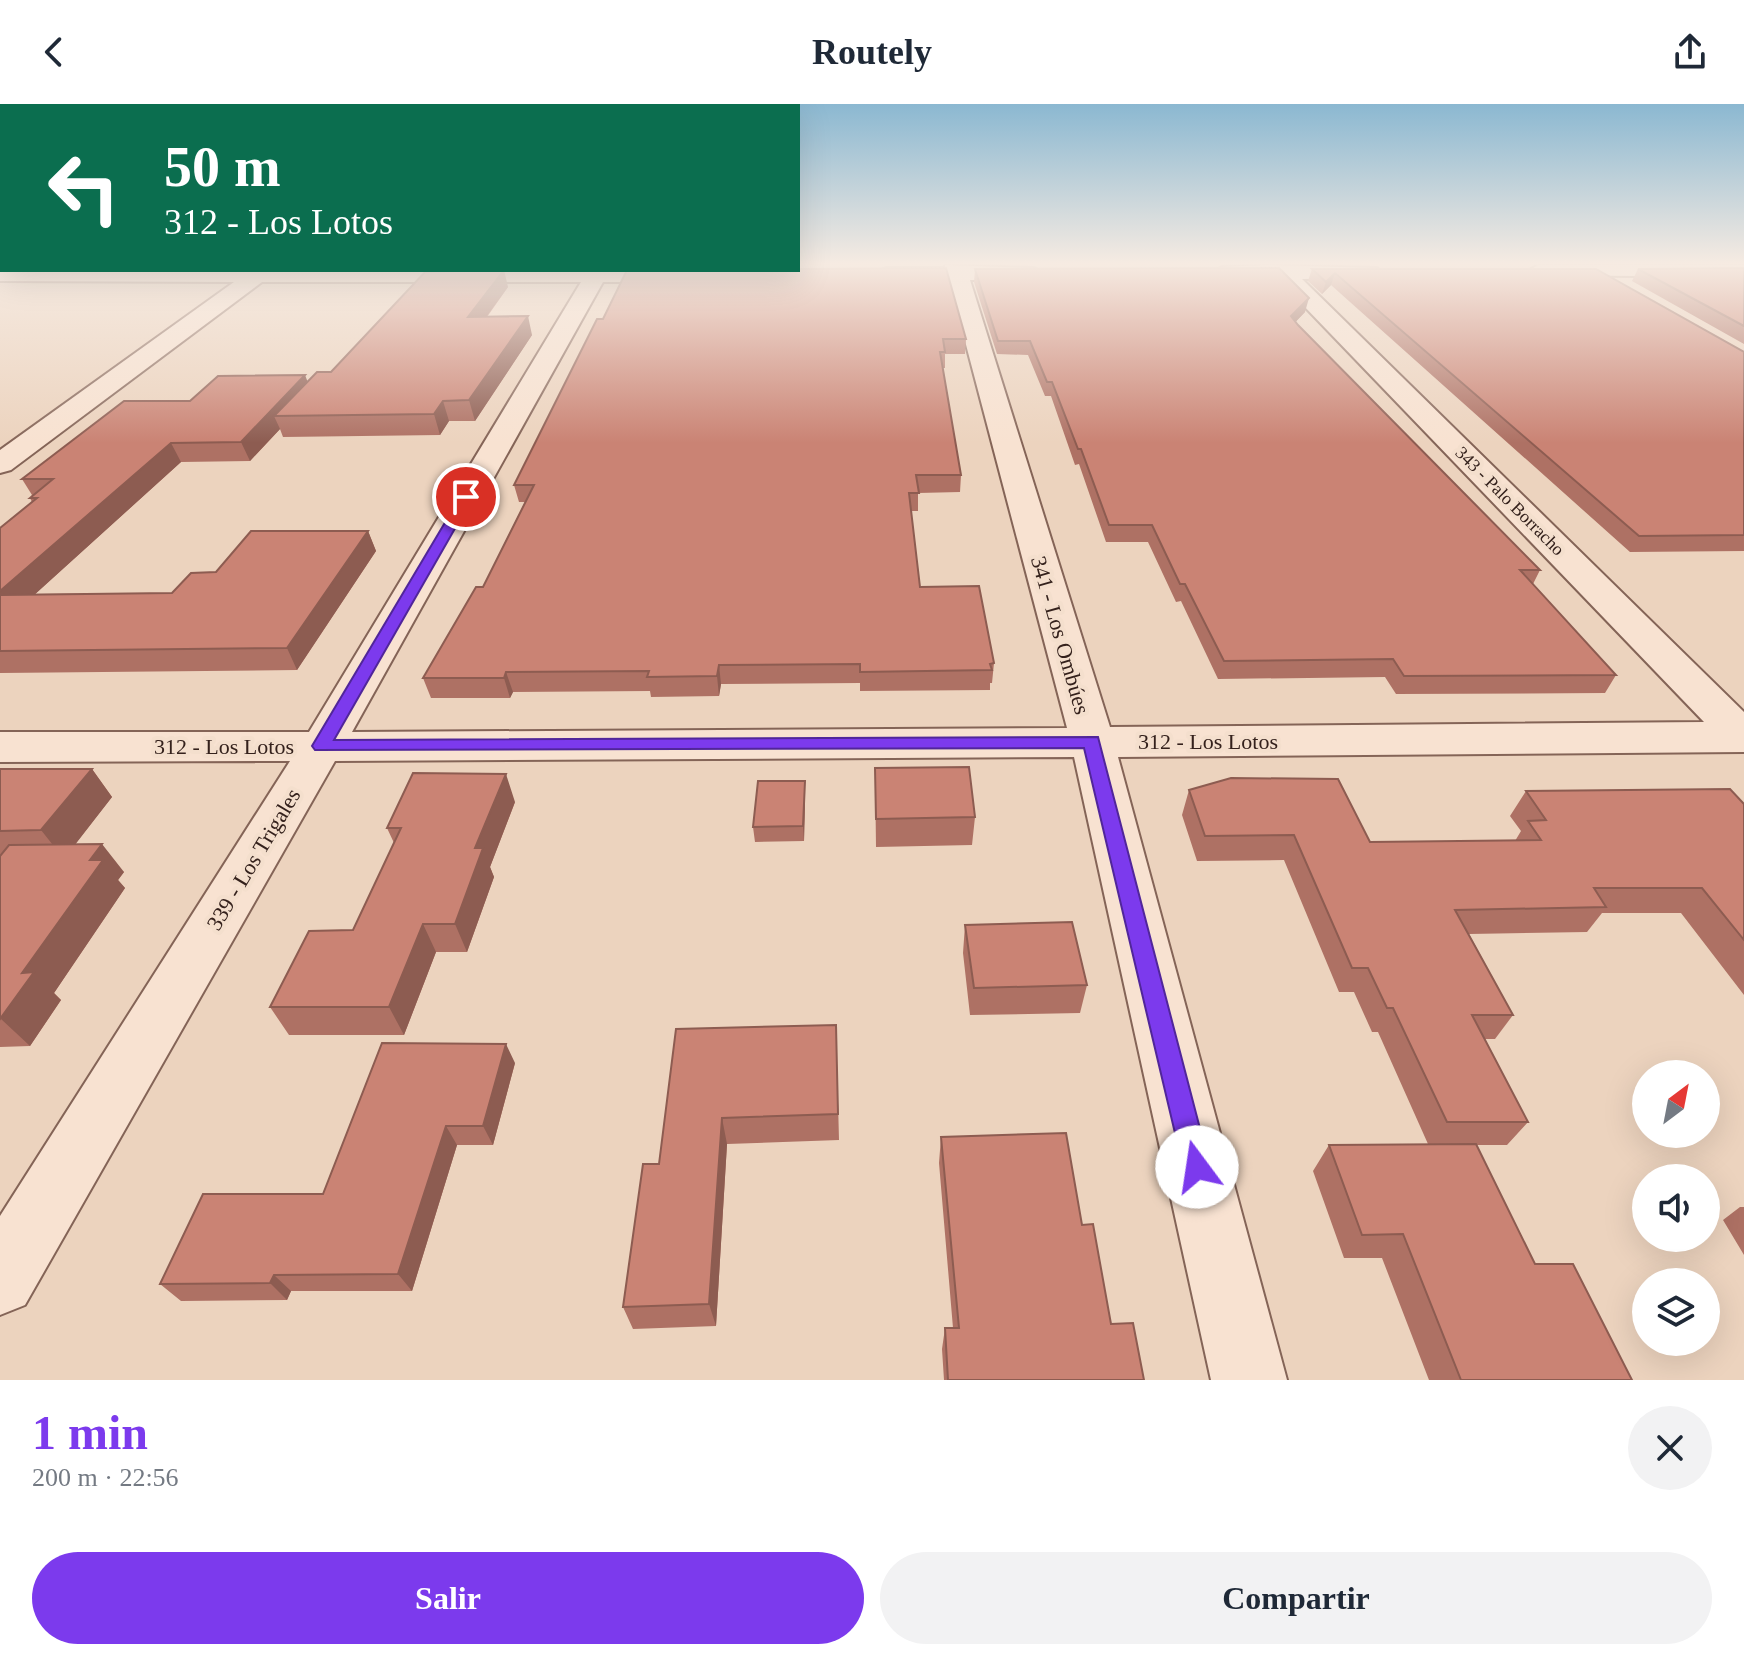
<!DOCTYPE html>
<html lang="es">
<meta charset="utf-8">
<style>
body{margin:0;font-family:"Times New Roman",serif;background:#f2f2f3;color:#1f2937;height:100vh;display:flex;flex-direction:column;font-size:30px;white-space:nowrap}
*{box-sizing:border-box;margin:0}
p{font-size:26px;color:#747a83}
.icon{flex:none;width:44px;height:44px;fill:none;stroke:currentColor;stroke-width:2;stroke-linecap:round;stroke-linejoin:round}
.map{position:relative;height:1276px;overflow:hidden}
.details{display:flex;flex-direction:column;background:#fff;flex:1}
.details>*{flex:none}
.banner{position:absolute;left:0px;top:0px;width:800px;height:168px;box-shadow:0 8px 32px #0002;background:#0b6e4f;color:#fff;overflow:hidden}
.needle{width:52px;rotate:32deg}
.controls{position:absolute;left:1632px;top:956px;display:grid;gap:16px}
.controls a{display:grid;place-items:center;width:88px;height:88px;border-radius:50%;background:#fff;box-shadow:0 8px 32px #0002;font-size:40px}
.pin{position:absolute;display:grid;place-items:center;width:68px;height:68px;color:#fff;margin:-34px;border:4px solid #fff;border-radius:50%;box-shadow:0 2px 8px #0007}
.me{position:absolute;width:88px;margin:-44px;rotate:346deg;stroke-linejoin:round;filter:drop-shadow(0 0 6px #0008)}
.turn{display:flex;align-items:center;gap:28px;height:168px;padding:0 32px;font-size:36px}
.turn .icon{width:104px;height:104px;stroke-width:2.5}
.turn b{display:block;font-size:56px;line-height:68px}
.round{display:grid;place-items:center;flex:none;width:84px;height:84px;border-radius:42px;background:#f2f2f3}
.summary{display:flex;align-items:center;justify-content:space-between;height:136px;padding:0 32px}
h1{font-size:48px;font-weight:700;line-height:60px;color:#7c3aed}
.button{display:flex;gap:16px;margin-top:auto;padding:16px 32px}
.button a{flex:1;height:92px;border-radius:48px;background:#7c3aed;color:#fff;font-size:32px;font-weight:700;line-height:92px;text-align:center}
.button a+a{background:#f2f2f3;color:#1f2937}
header{display:flex;justify-content:space-between;align-items:center;height:104px;padding:0 32px;background:#fff;font-size:36px;font-weight:700}
.map>svg:first-child{display:block}
.lines{fill:none;stroke-linecap:round;stroke-linejoin:round}
.street-casing{stroke:#846457;stroke-width:4}
.street{fill:#f8e2d1;fill-rule:evenodd}
.wall{fill:#ae7164}
.shaded-wall{fill:#8d5c51}
.building{fill:#ca8374;stroke:#8d5c51;stroke-width:2}
.route{fill:#7c3aed;stroke:#51269a;stroke-width:2}
.labels{text-anchor:middle;stroke-width:8;stroke-linejoin:round;paint-order:stroke}
.far-street-label{font-size:18px;fill:#34211c;stroke:#f4dfcd}
.street-label{font-size:22px;fill:#34211c;stroke:#f4dfcd}
</style>
<header><svg class="icon" aria-label="back" viewBox="0 0 24 24"><path d="M15 5l-7 7 7 7"/></svg>Routely<svg class="icon" aria-label="share" viewBox="0 0 24 24"><path d="M12 15V3M7 8l5-5 5 5M5 13v7h14v-7"/></svg></header>
<div class="map">
<svg width="1744" height="1276" viewBox="0 0 1744 1276">
<rect width="100%" height="100%" fill="#ecd3be"/>
<g class="lines">
<defs>
<path id="street" d="M 945,161 L 1034,164 L 1045,170 L 1034,176 L 970,176 L 1110,623 L 1704,618 L 1278,175 L 1222,175 L 1211,169 L 1222,163 L 1266,161 L 1377,164 L 1381,168 L 1377,172 L 1370,174 L 1302,175 L 1744,608 L 1744,648 L 1118,653 L 1287,1276 L 1211,1276 L 1074,653 L 335,657 L 25,1201 L 0,1211 L 0,1112 L 290,657 L 0,658 L 0,628 L 309,628 L 581,178 L 262,178 L 11,366 L 0,369 L 0,346 L 234,178 L 0,177 L 0,165 L 693,168 L 697,172 L 693,176 L 686,178 L 603,178 L 352,628 L 1067,624 L 949,176 L 886,176 L 875,170 L 886,164 L 945,164 Z
M 1538,161 L 1744,161 L 1744,173 L 1531,171 L 1528,167 Z"/>
</defs>
<!-- street casing -->
<use href="#street" class="street-casing"/>
<!-- street -->
<use href="#street" class="street"/>
</g>
<!-- wall -->
<path class="wall" d="M 1744,164 L 1744,240 L 1632,177 L 1638,165 Z
M 975,165 L 1305,208 L 1295,218 L 1298,221 L 1540,466 L 1533,480 L 1616,571 L 1605,589 L 1396,590 L 1385,573 L 1218,575 L 1181,497 L 1176,498 L 1148,438 L 1106,438 L 1079,360 L 1075,361 L 1051,292 L 1045,292 L 1028,251 L 997,250 L 974,178 Z
M 1312,165 L 1744,248 L 1744,447 L 1630,448 L 1331,181 L 1322,190 L 1308,177 Z
M 508,183 L 487,213 L 532,231 L 475,317 L 449,317 L 440,331 L 283,333 L 280,325 L 250,357 L 181,358 L 35,490 L 172,489 L 216,468 L 368,427 L 376,447 L 297,566 L 0,569 L 0,424 L 32,398 L 30,394 L 32,391 L 22,375 L 308,278 Z
M 597,215 L 966,235 L 965,250 L 945,250 L 945,264 L 943,264 L 961,371 L 960,388 L 918,389 L 918,407 L 911,407 L 920,483 L 994,559 L 992,579 L 990,579 L 990,586 L 860,587 L 860,579 L 721,580 L 719,592 L 651,593 L 650,587 L 513,588 L 510,594 L 431,594 L 423,574 L 483,483 L 525,398 L 519,398 L 514,381 Z
M 875,664 L 975,713 L 972,741 L 876,743 Z
M 0,665 L 92,665 L 112,693 L 75,740 L 124,768 L 118,776 L 125,784 L 54,889 L 61,896 L 30,942 L 0,943 Z
M 1189,686 L 1370,738 L 1515,737 L 1521,727 L 1510,712 L 1526,687 L 1744,700 L 1744,891 L 1681,809 L 1602,809 L 1587,828 L 1469,830 L 1513,911 L 1495,935 L 1485,935 L 1528,1018 L 1507,1041 L 1476,1041 L 1535,1160 L 1632,1276 L 1429,1276 L 1382,1154 L 1344,1154 L 1313,1067 L 1329,1041 L 1428,1040 L 1378,928 L 1372,928 L 1354,888 L 1339,888 L 1284,756 L 1197,757 L 1182,711 Z
M 805,692 L 804,737 L 755,738 L 753,723 Z
M 515,698 L 490,763 L 494,773 L 467,848 L 436,848 L 404,931 L 289,931 L 270,903 L 353,826 L 394,739 L 387,724 Z
M 965,821 L 1087,881 L 1080,909 L 970,911 L 963,849 Z
M 836,921 L 839,1036 L 727,1040 L 716,1222 L 633,1225 L 623,1203 L 659,1060 Z
M 515,959 L 493,1041 L 457,1041 L 412,1187 L 291,1187 L 287,1196 L 181,1197 L 160,1180 L 323,1090 Z
M 941,1033 L 1082,1121 L 1111,1220 L 1144,1276 L 944,1276 L 942,1245 L 945,1224 L 953,1224 L 939,1059 Z
M 1740,1103 L 1744,1103 L 1744,1151 L 1723,1116 Z"/>
<!-- shaded-wall -->
<path class="shaded-wall" d="M 504,166 L 508,183 L 473,231 L 468,213 Z
M 1335,169 L 1331,181 L 1322,190 L 1326,178 Z
M 1309,194 L 1305,208 L 1288,226 L 1291,212 Z
M 528,212 L 532,231 L 475,317 L 469,296 Z
M 305,271 L 312,289 L 274,312 L 280,325 L 250,357 L 241,338 Z
M 443,297 L 449,317 L 440,331 L 434,310 Z
M 171,339 L 181,358 L 11,512 L 0,496 L 0,487 Z
M 368,427 L 376,447 L 297,566 L 287,544 Z
M 719,561 L 721,580 L 719,592 L 717,572 Z
M 506,568 L 513,588 L 510,594 L 504,574 Z
M 92,665 L 112,693 L 64,755 L 41,726 Z
M 506,670 L 515,698 L 490,763 L 494,773 L 467,848 L 455,820 L 475,744 Z
M 805,677 L 805,692 L 804,737 L 803,722 Z
M 102,740 L 124,768 L 118,776 L 125,784 L 54,889 L 61,896 L 30,942 L 1,915 L 22,869 L 90,756 Z
M 423,820 L 436,848 L 404,931 L 389,903 Z
M 506,940 L 515,959 L 493,1041 L 483,1022 Z
M 722,1014 L 727,1040 L 716,1222 L 709,1200 Z
M 446,1022 L 457,1041 L 412,1187 L 398,1170 Z
M 274,1171 L 291,1187 L 287,1196 L 270,1179 Z"/>
<!-- building -->
<path class="building" d="M 946,164 L 966,235 L 943,235 L 945,248 L 940,248 L 961,371 L 916,371 L 919,389 L 909,389 L 920,483 L 979,482 L 994,559 L 990,560 L 992,566 L 860,568 L 860,560 L 719,561 L 717,572 L 647,573 L 649,567 L 506,568 L 504,574 L 423,574 L 476,483 L 483,483 L 534,381 L 514,381 L 597,215 L 603,215 L 627,166 Z
M 1279,164 L 1309,194 L 1291,212 L 1298,221 L 1540,466 L 1520,466 L 1616,571 L 1404,572 L 1393,555 L 1224,557 L 1185,480 L 1180,480 L 1152,421 L 1109,421 L 1081,345 L 1078,345 L 1052,278 L 1047,278 L 1030,237 L 998,237 L 975,165 Z
M 1744,164 L 1744,222 L 1638,165 Z
M 1312,165 L 1596,165 L 1744,248 L 1744,431 L 1639,432 L 1335,169 L 1326,178 Z
M 504,166 L 468,213 L 528,212 L 469,296 L 443,297 L 434,310 L 274,312 L 317,268 L 331,268 L 425,168 Z
M 305,271 L 241,338 L 171,339 L 0,487 L 0,424 L 37,394 L 30,394 L 53,375 L 22,375 L 124,297 L 190,297 L 218,272 Z
M 251,427 L 368,427 L 287,544 L 0,547 L 0,491 L 172,489 L 191,469 L 216,468 Z
M 969,663 L 975,713 L 876,715 L 875,664 Z
M 0,665 L 92,665 L 41,726 L 0,727 Z
M 413,669 L 506,670 L 475,744 L 483,744 L 455,820 L 423,820 L 389,903 L 270,903 L 309,827 L 353,826 L 401,724 L 387,724 Z
M 1231,674 L 1338,675 L 1370,738 L 1541,736 L 1528,717 L 1546,716 L 1526,687 L 1730,685 L 1744,700 L 1744,836 L 1702,784 L 1594,784 L 1606,803 L 1455,806 L 1513,911 L 1472,911 L 1528,1018 L 1447,1018 L 1393,904 L 1387,904 L 1368,864 L 1352,864 L 1294,731 L 1205,732 L 1189,686 Z
M 758,677 L 805,677 L 803,722 L 753,723 Z
M 102,740 L 90,756 L 103,756 L 22,869 L 34,868 L 0,915 L 0,752 L 9,741 Z
M 1072,818 L 1087,881 L 974,884 L 965,821 Z
M 836,921 L 838,1010 L 722,1014 L 709,1200 L 623,1203 L 643,1060 L 659,1060 L 676,925 Z
M 382,939 L 506,940 L 483,1022 L 446,1022 L 398,1170 L 274,1171 L 270,1179 L 160,1180 L 203,1090 L 323,1090 Z
M 1066,1029 L 1082,1121 L 1093,1120 L 1111,1220 L 1133,1219 L 1144,1276 L 948,1276 L 945,1224 L 959,1224 L 941,1033 Z
M 1476,1040 L 1535,1160 L 1573,1160 L 1632,1276 L 1461,1276 L 1403,1130 L 1362,1131 L 1329,1041 Z"/>
<!-- sky -->
<linearGradient id="sky" x2="0" y2="1"><stop stop-color="#8bb8d1"/><stop offset="0.47" stop-color="#f6ebe2"/><stop offset="1" stop-color="#f6ebe2" stop-opacity="0"/></linearGradient>
<rect width="1744" height="339" fill="url(#sky)"/>
<!-- route -->
<path class="route" d="M 462,390 L 473,393 L 334,636 L 1098,633 L 1210,1063 L 1206,1073 L 1197,1076 L 1187,1073 L 1183,1063 L 1084,644 L 315,646 L 312,642 Z"/>
<g class="labels">
<!-- far-street labels -->
<g class="far-street-label">
<text transform="translate(1510 397) rotate(45)" y="6">343 - Palo Borracho</text>
</g>
<!-- street labels -->
<g class="street-label">
<text transform="translate(1061 531) rotate(74)" y="8">341 - Los Ombúes</text>
<text x="1208" y="645">312 - Los Lotos</text>
<text x="224" y="650">312 - Los Lotos</text>
<text transform="translate(253 755) rotate(-59)" y="8">339 - Los Trigales</text>
</g>
</g>
</svg>
<div class="controls">
<a><svg class="needle" viewBox="-14 -14 28 28"><path d="M0-13l5 13h-10z" fill="#e53935"/><path d="M0 13l5-13h-10z" fill="#747a83"/></svg></a>
<a><svg class="icon" aria-label="sound" viewBox="0 0 24 24"><path d="M4 9h4l5-4v14l-5-4H4zM17 9q2 3 0 6"/></svg></a>
<a><svg class="icon" aria-label="layers" viewBox="0 0 24 24"><path d="M12 4l9 5-9 5-9-5zM3 14l9 5 9-5"/></svg></a>
</div>
<div class="pin" style="left:466px;top:393px;background:#d93025"><svg class="icon" aria-label="arrive" viewBox="0 0 24 24"><path d="M6 21V4h12l-3 4 3 4H6"/></svg></div>
<svg class="me" style="left:1197px;top:1063px" viewBox="-20 -20 40 40"><circle r="19" fill="#fff"/><path d="M0-13L10 11 0 6-10 11z" fill="#7c3aed"/></svg>
<div class="banner">
<div class="turn"><svg class="icon" aria-label="left" viewBox="0 0 24 24"><path d="M17 20v-9H6M10 6l-5 5 5 5"/></svg><div><b>50 m</b>312 - Los Lotos</div></div>
</div>
</div>
<section class="details">
<div class="summary"><div><h1>1 min</h1><p>200 m · 22:56</p></div><a class="round"><svg class="icon" aria-label="close" viewBox="0 0 24 24"><path d="M6 6l12 12M18 6L6 18"/></svg></a></div>
<div class="button"><a>Salir</a><a>Compartir</a></div>
</section>
